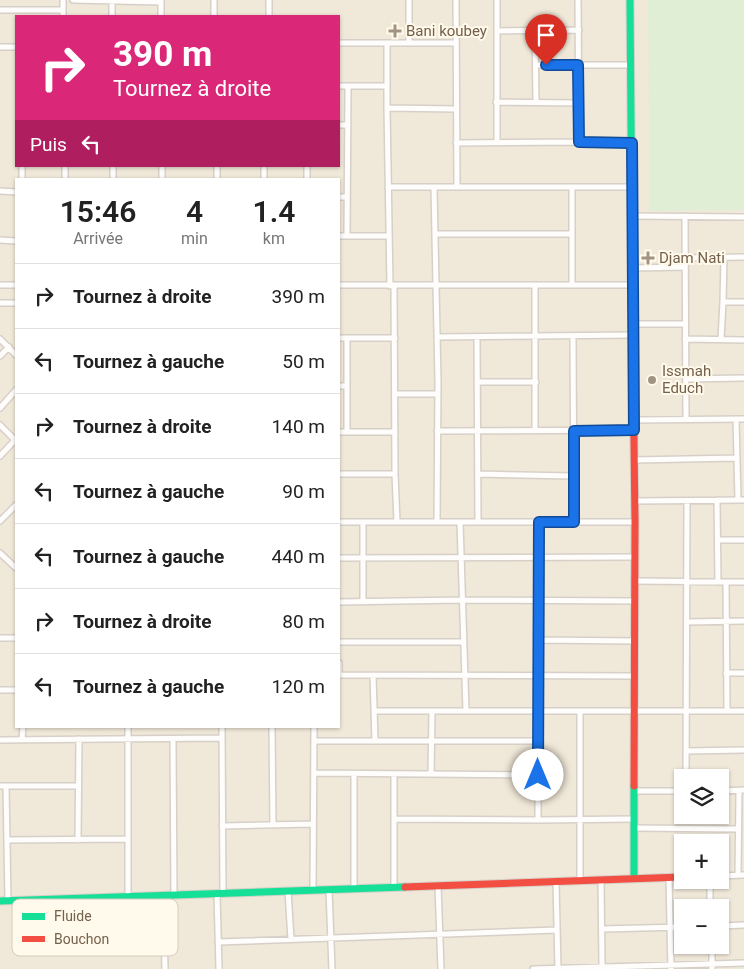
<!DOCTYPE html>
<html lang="fr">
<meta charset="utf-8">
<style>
body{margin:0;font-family:Roboto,sans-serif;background:#f2f2f2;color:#222;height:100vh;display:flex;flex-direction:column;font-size:19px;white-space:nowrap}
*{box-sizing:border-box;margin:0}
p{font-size:16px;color:#767676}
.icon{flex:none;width:28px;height:28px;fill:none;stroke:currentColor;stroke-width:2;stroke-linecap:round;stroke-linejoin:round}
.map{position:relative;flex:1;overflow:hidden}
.details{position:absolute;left:15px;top:178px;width:325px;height:550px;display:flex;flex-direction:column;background:#fff;border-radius:0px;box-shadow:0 1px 4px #0004}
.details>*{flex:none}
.banner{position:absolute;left:15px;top:15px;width:325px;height:152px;border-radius:0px;box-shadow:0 1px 4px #0004;background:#db2777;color:#fff;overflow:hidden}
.controls{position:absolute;left:674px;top:769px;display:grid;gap:10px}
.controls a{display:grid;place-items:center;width:55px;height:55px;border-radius:0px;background:#fff;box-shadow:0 1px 4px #0004;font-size:25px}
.pin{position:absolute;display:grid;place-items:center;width:42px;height:42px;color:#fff;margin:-51px -21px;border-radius:50% 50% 50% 0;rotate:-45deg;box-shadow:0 0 5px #0007}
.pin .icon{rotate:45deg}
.me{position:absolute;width:55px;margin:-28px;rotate:0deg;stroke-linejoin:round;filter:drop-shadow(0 0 4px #0008)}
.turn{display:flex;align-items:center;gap:18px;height:105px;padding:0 15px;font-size:22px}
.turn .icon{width:65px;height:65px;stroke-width:2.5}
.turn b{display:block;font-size:35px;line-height:42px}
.then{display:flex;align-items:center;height:48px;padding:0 15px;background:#0003;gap:10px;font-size:19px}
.eta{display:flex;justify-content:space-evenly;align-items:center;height:85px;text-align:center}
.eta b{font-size:30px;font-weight:600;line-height:35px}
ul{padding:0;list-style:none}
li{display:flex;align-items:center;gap:15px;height:65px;padding:0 15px;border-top:1px solid #e0e0e0}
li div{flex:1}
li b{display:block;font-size:19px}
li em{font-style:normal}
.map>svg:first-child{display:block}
.residential{fill:#f0e8d8;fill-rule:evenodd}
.green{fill:#e0eed6}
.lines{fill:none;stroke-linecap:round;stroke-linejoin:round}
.street-casing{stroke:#d6d0c8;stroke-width:8}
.fast-casing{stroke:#d6d1c9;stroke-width:9}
.jam-casing{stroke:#d6d1c9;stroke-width:9}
.street{stroke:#fefdfc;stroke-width:5}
.fast{stroke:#16e098;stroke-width:7}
.jam{stroke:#f24e42;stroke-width:7}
.route-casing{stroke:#114b97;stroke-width:12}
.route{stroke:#1a73e8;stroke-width:9}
.poi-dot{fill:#a29483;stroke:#fffaec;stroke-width:2}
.labels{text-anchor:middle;stroke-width:4;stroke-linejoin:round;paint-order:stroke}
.poi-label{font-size:15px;fill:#75604b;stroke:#fffaec;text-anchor:start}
.key{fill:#fffaec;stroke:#d6ccbc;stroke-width:1}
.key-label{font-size:14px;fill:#75604b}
</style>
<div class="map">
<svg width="744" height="969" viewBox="0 0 744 969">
<rect width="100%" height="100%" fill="#f7f4eb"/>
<!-- residential -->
<path class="residential" d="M 0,0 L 744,0 L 744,969 L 0,969 ZM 16,16 L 339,16 L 339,166 L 16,166 ZM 16,179 L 339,179 L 339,726 L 16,726 ZM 682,778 L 720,778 L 720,815 L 682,815 ZM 682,842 L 720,842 L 720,880 L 682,880 ZM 682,908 L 720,908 L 720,945 L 682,945 Z"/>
<!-- green -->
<path class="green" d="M 648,0 L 744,0 L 744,210 L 650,211 Z"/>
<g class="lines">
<defs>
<path id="street" d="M 63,0 L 63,16
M 73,0 L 161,2
M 161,0 L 161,16
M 214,0 L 214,16
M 269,0 L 269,16
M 456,0 L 457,187
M 578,0 L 579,142
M 112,1 L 112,16
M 0,10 L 63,10
M 497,31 L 579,30
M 535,31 L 536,103
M 339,43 L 456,43
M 387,43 L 387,108 L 390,286
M 409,43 L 409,0
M 0,47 L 16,47
M 536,65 L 631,65
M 339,86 L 387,86
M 496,102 L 579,103
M 387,108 L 456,109
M 339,125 L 348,125
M 456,143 L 579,142 L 632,143
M 497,143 L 497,0
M 22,166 L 22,179
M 65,166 L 65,179
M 113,166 L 113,179
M 162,166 L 162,179
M 217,166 L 217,179
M 264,166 L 264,179
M 307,166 L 307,179
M 388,187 L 632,187
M 434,187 L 438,382 L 437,522
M 572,187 L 572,285
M 0,191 L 16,192
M 339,197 L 347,197
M 632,216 L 744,217
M 685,216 L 686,419
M 435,234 L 571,234
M 339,236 L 389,236
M 347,236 L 348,86
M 0,240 L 16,241
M 685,258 L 744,257
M 633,268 L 685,267
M 0,285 L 16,285
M 339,285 L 633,285
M 535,285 L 535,431
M 394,286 L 395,474 L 397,522
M 723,302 L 744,302
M 0,303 L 16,303
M 633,324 L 685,324
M 573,336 L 574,522
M 437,337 L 633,335
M 477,337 L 478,522
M 339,338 L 395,338
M 347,338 L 347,432
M 0,339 L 16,355
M 685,339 L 744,340
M 721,339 L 723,302 L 724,257
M 0,356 L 9,347
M 686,379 L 744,378
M 478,382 L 536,382
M 339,386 L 347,386
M 396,394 L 438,394
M 0,408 L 16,390
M 736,419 L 738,500
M 634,420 L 744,419
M 0,425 L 15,440
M 437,431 L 634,430
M 339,432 L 395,432
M 0,456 L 16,439
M 634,460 L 737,458
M 339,474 L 395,474
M 478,474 L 573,476
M 717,500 L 718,582
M 635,501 L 744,500
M 0,521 L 16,505
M 339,522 L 635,522
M 460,522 L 466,711
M 718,540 L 744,540
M 0,553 L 16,568
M 339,558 L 635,557
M 634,581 L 744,582
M 726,582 L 727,711
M 339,602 L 462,600 L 634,601
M 363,602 L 363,522
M 687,622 L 744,621
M 0,638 L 16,638
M 538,640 L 634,641
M 339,642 L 464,642
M 339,663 L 339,675
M 726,673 L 744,673
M 339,675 L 634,676
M 373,675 L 375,741
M 0,690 L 16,690
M 374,711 L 744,711
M 580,711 L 580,881
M 222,726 L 223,894
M 272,726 L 273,825
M 173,739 L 174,895
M 0,740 L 222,738
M 22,740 L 23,726
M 314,741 L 538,741
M 686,751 L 744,750
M 314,773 L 538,775
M 394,774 L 394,887
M 431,774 L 432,711
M 686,778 L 687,501
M 0,786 L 78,786
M 6,786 L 8,901
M 634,791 L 682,791
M 720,791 L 744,790
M 394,819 L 538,820 L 634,819
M 538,820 L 539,522
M 222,826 L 313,824
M 634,828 L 738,829
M 7,840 L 128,839
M 78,840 L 79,739
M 738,875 L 739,791
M 720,876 L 744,875
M 669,878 L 671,969
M 601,880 L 602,967
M 710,880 L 710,908
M 556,882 L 558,969
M 438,886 L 441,969
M 354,889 L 354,774
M 313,890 L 314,726
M 329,890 L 332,969
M 288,891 L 291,939
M 217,894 L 219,969
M 163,896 L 165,969
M 128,897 L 128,726
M 720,926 L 744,925
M 602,929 L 682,927
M 218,942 L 557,930
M 712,945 L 712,969
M 533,969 L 744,963"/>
<path id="fast" d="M 630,0 L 633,361
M 634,878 L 634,786
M 0,901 L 405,887"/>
<path id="jam" d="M 633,361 L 635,522 L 634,786
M 405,887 L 682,877"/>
</defs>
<!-- street casing -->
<use href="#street" class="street-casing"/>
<!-- fast casing -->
<use href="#fast" class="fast-casing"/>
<!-- jam casing -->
<use href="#jam" class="jam-casing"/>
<!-- street -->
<use href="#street" class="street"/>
<!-- fast -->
<use href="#fast" class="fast"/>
<!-- jam -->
<use href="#jam" class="jam"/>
</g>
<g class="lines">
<defs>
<path id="route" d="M 538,775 L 539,522 L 574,522 L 574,431 L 634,430 L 632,143 L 579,142 L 578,65 L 546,65"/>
</defs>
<!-- route casing -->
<use href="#route" class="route-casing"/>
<!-- route -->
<use href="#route" class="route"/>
</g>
<!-- markers -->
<g class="poi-dot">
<path d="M392.5 23.5h5v5h5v5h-5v5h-5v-5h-5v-5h5z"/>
<path d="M645.5 250.5h5v5h5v5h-5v5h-5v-5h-5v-5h5z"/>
<circle cx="652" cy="380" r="5"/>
</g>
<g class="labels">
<!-- poi labels -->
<g class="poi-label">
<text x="406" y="36">Bani koubey</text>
<text x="659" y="263">Djam Nati</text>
<text x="662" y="376">Issmah<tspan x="662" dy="17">Educh</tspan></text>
</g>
</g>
<!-- legend -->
<rect x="12" y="899" width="166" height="57" rx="8" class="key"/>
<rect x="22" y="913" width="23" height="7" fill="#16e098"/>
<rect x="22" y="936" width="23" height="6" fill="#f24e42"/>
<g class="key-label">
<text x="54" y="921">Fluide</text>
<text x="54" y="944">Bouchon</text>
</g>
</svg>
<div class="controls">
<a><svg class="icon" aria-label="layers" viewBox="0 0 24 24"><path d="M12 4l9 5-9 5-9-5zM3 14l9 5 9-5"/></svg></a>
<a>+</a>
<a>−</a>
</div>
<div class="pin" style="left:546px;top:65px;background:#d93025"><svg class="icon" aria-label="arrive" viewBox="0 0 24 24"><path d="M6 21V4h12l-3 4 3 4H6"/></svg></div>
<svg class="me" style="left:538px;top:775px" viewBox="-20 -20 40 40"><circle r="19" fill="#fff"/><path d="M0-13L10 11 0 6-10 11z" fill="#1a73e8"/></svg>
<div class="banner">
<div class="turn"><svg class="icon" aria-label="right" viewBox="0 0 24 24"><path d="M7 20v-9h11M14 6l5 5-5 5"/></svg><div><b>390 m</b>Tournez à droite</div></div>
<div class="then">Puis<svg class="icon" aria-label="left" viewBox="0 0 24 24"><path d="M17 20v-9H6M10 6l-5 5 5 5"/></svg></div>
</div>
<section class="details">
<div class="eta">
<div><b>15:46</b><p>Arrivée</p></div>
<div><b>4</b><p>min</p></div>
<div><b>1.4</b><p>km</p></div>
</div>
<ul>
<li><svg class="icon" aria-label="right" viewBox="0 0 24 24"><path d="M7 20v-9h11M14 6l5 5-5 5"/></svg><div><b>Tournez à droite</b></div><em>390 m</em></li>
<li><svg class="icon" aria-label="left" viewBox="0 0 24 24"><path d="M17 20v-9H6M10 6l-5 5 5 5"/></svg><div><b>Tournez à gauche</b></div><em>50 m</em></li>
<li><svg class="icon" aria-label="right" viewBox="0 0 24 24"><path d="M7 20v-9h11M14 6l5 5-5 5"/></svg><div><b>Tournez à droite</b></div><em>140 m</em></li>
<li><svg class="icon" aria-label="left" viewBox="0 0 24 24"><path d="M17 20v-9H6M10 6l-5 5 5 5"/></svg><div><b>Tournez à gauche</b></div><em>90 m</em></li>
<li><svg class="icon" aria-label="left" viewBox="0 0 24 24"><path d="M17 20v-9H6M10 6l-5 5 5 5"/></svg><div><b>Tournez à gauche</b></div><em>440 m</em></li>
<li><svg class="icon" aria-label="right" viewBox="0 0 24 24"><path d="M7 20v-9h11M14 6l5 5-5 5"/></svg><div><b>Tournez à droite</b></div><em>80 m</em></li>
<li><svg class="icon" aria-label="left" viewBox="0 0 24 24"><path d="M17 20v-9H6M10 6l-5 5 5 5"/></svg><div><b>Tournez à gauche</b></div><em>120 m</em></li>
</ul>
</section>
</div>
